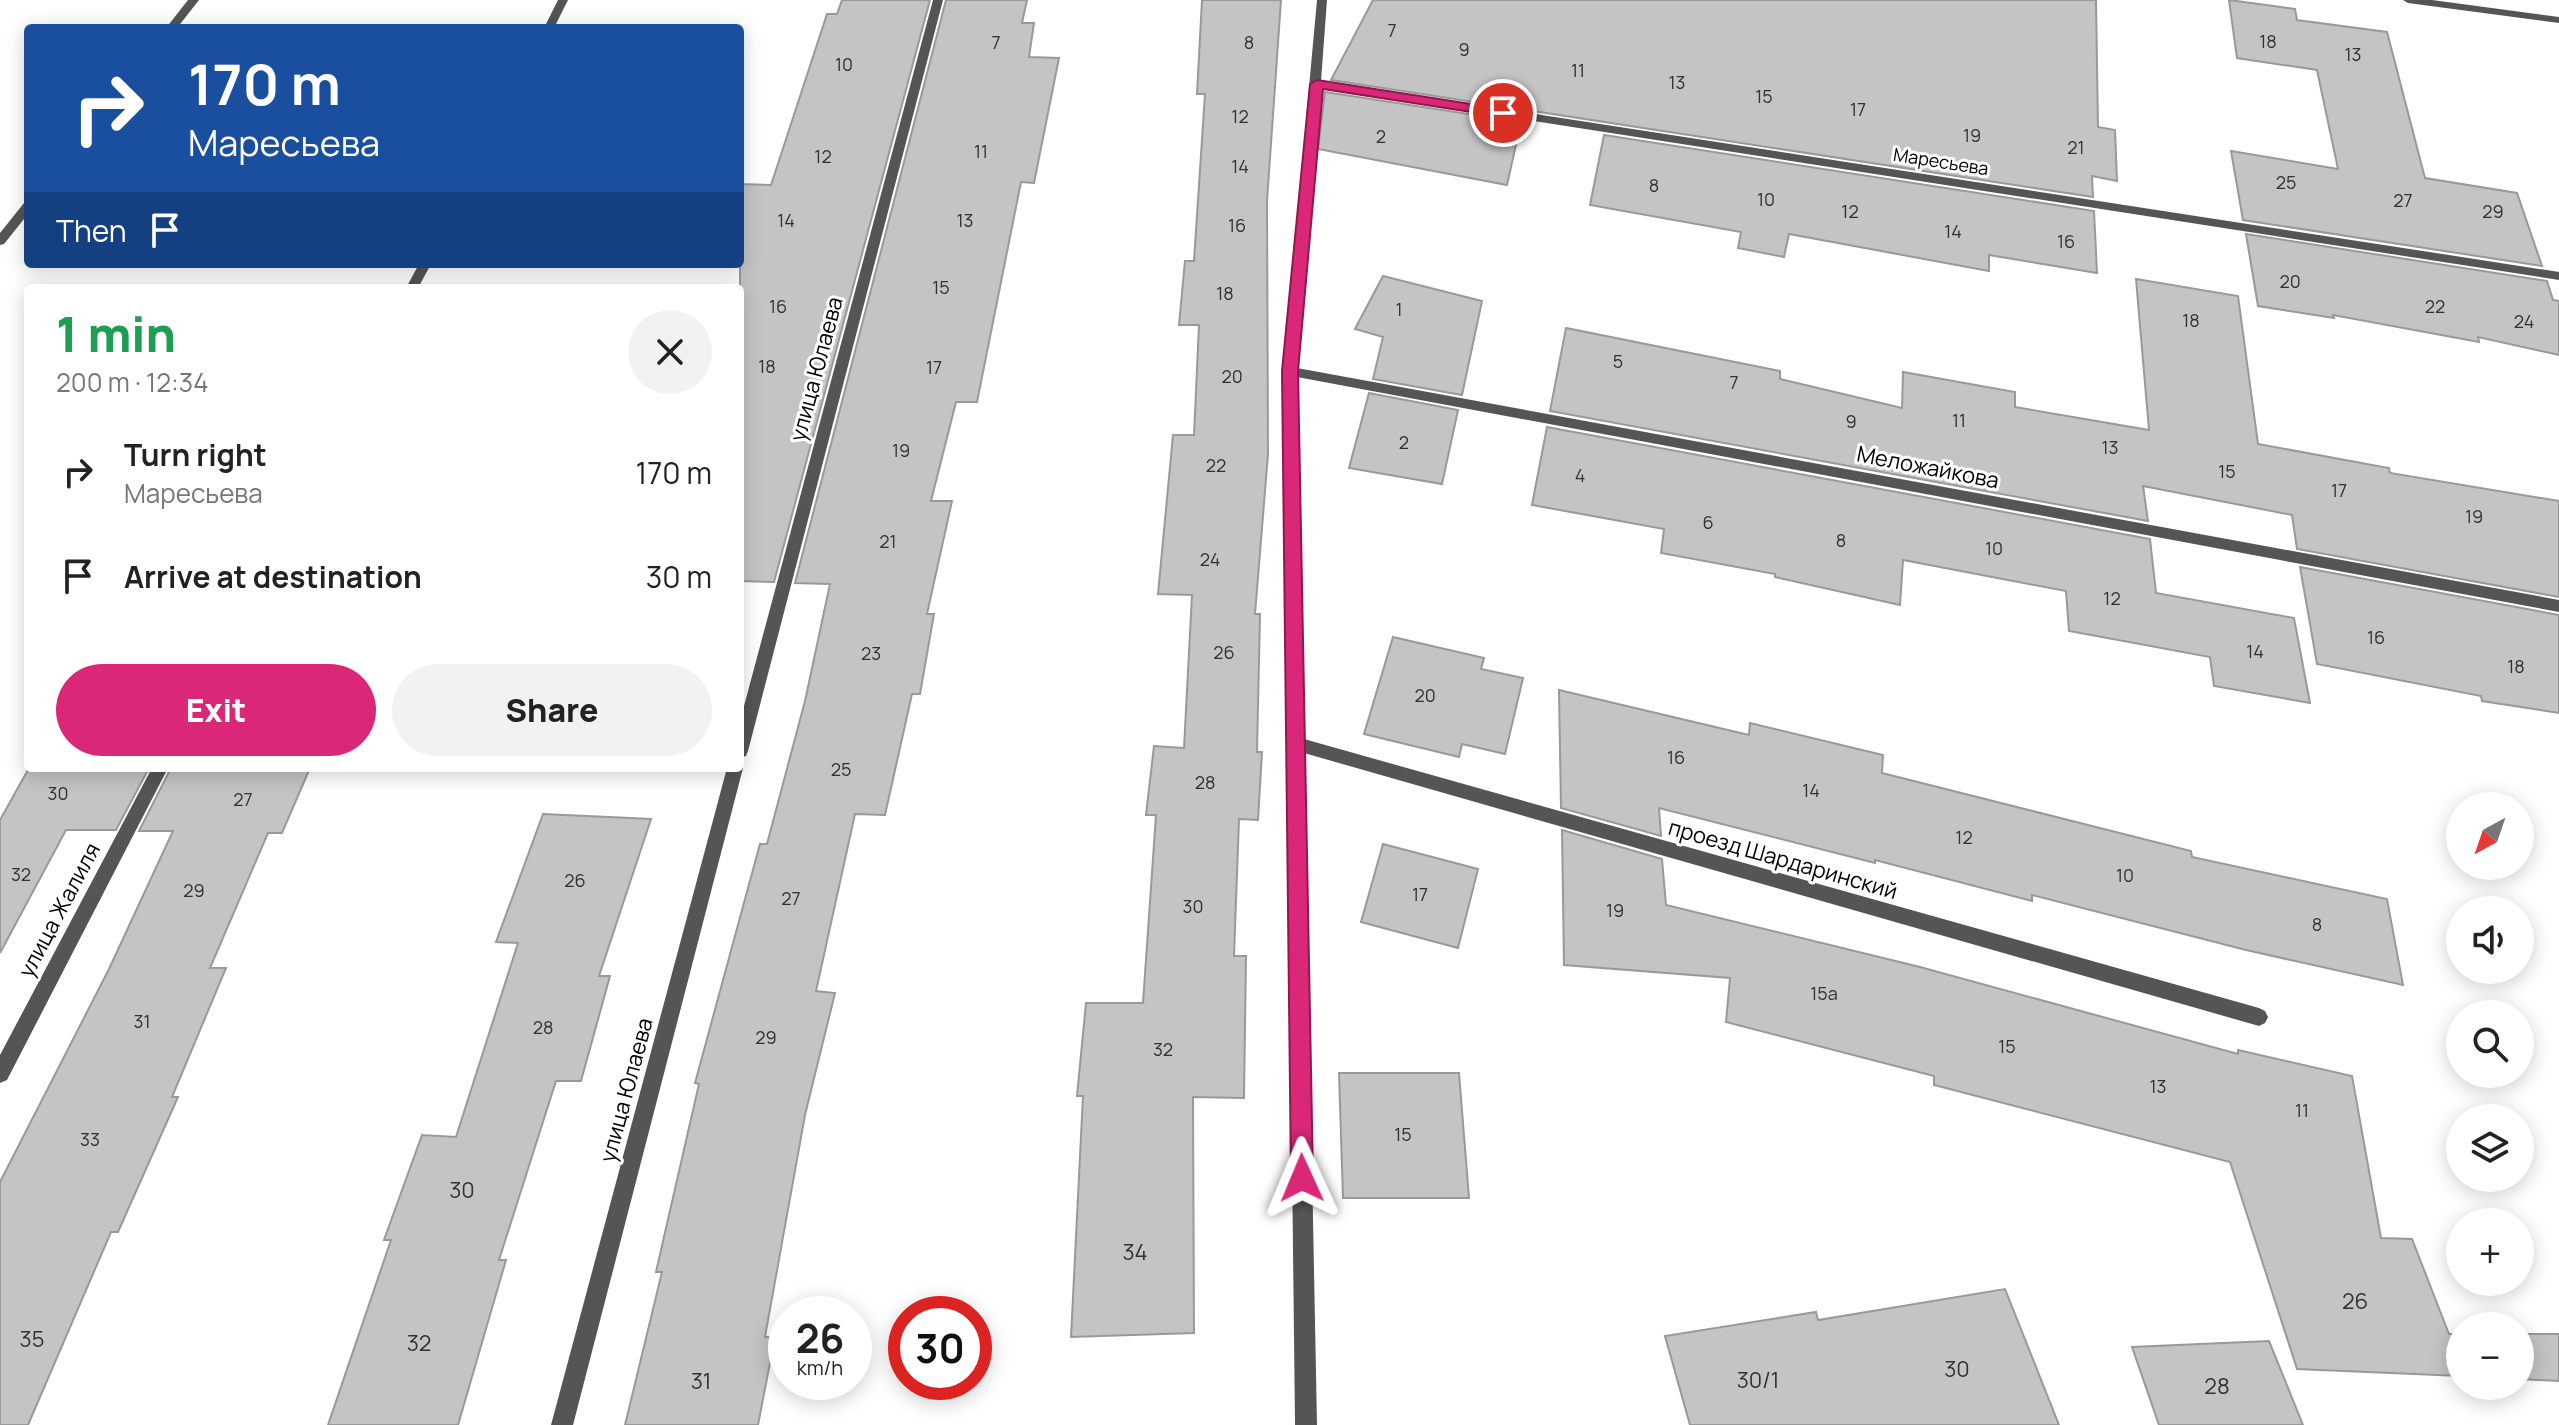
<!DOCTYPE html>
<meta charset="utf-8">
<style>
body{margin:0;font-family:Manrope,sans-serif;background:#f2f2f2;color:#222;height:100vh;display:flex;flex-direction:column;font-size:30px;white-space:nowrap}
*{box-sizing:border-box;margin:0}
p{font-size:26px;color:#767676}
.icon{flex:none;width:44px;height:44px;fill:none;stroke:currentColor;stroke-width:2;stroke-linecap:round;stroke-linejoin:round}
.map{position:relative;flex:1;overflow:hidden}
.drawer{position:absolute;left:24px;top:284px;width:720px;height:488px;display:flex;flex-direction:column;background:#fff;border-radius:8px;box-shadow:0 4px 20px #0003}
.drawer>*{flex:none}
.hud{position:absolute;left:24px;top:24px;width:720px;height:244px;border-radius:8px;box-shadow:0 4px 20px #0003;background:#1a4fa0;color:#fff;overflow:hidden}
.needle{width:52px;rotate:220deg}
.fabs{position:absolute;left:2446px;top:792px;display:grid;gap:16px}
.fabs a{display:grid;place-items:center;width:88px;height:88px;border-radius:50%;background:#fff;box-shadow:0 4px 20px #0003;font-size:40px}
.speed{position:absolute;left:768px;top:1296px;display:flex;gap:16px;font-size:40px;font-weight:700;text-align:center}
.speed>*{display:grid;place-content:center;width:104px;height:104px;border-radius:50%;background:#fff;box-shadow:0 4px 20px #0003;line-height:1}
.speed small{font-size:20px;font-weight:400}
.speed .limit{border:12px solid #d22;background:#fff;color:#111}
.pin{position:absolute;display:grid;place-items:center;width:68px;height:68px;color:#fff;margin:-34px;border:4px solid #fff;border-radius:50%;box-shadow:0 2px 8px #0007}
.me{position:absolute;width:88px;margin:-44px;rotate:359deg;stroke-linejoin:round;filter:drop-shadow(0 0 6px #0008)}
.turn{display:flex;align-items:center;gap:28px;height:168px;padding:0 32px;font-size:36px}
.turn .icon{width:104px;height:104px;stroke-width:2.5}
.turn b{display:block;font-size:56px;line-height:68px}
.then{display:flex;align-items:center;height:76px;padding:0 32px;background:#0003;gap:16px;font-size:30px}
.round{display:grid;place-items:center;flex:none;width:84px;height:84px;border-radius:42px;background:#f2f2f2}
.summary{display:flex;align-items:center;justify-content:space-between;height:136px;padding:0 32px}
h1{font-size:48px;font-weight:800;line-height:60px;color:#1e9e55}
.primary-button{display:flex;gap:16px;margin-top:auto;padding:16px 32px}
.primary-button a{flex:1;height:92px;border-radius:48px;background:#db2777;color:#fff;font-size:32px;font-weight:800;line-height:92px;text-align:center}
.primary-button a+a{background:#f2f2f2;color:#222}
ul{padding:0;list-style:none}
li{display:flex;align-items:center;gap:24px;height:104px;padding:0 32px}
li div{flex:1}
li b{display:block;font-size:30px}
li em{font-style:normal}
.map>svg:first-child{display:block}
.building{fill:#c4c4c4;stroke:#999;stroke-width:2}
.lines{fill:none;stroke-linecap:round;stroke-linejoin:round}
.minor{fill:#555;fill-rule:evenodd}
.tertiary{fill:#555;fill-rule:evenodd}
.route{fill:#db2777;stroke:#8e194d;stroke-width:2}
.labels{text-anchor:middle;stroke-width:6;stroke-linejoin:round;paint-order:stroke}
.number-label{font-size:18px;fill:#313131}
.far-street-label{font-size:18px;fill:#000;stroke:#fff}
.street-label{font-size:22px;fill:#000;stroke:#fff}
.near-number-label{font-size:22px;fill:#313131}
</style>
<div class="map">
<svg width="2559" height="1425" viewBox="0 0 2559 1425">
<rect width="100%" height="100%" fill="#fff"/>
<!-- building -->
<path class="building" d="M 842,0 L 930,0 L 774,582 L 740,581 L 740,184 L 771,185 L 827,14 L 837,14 Z
M 946,0 L 1027,0 L 1022,23 L 1034,23 L 1029,57 L 1059,58 L 1034,183 L 1021,182 L 977,402 L 956,402 L 931,501 L 952,501 L 927,614 L 934,614 L 920,694 L 912,694 L 885,815 L 855,814 L 816,991 L 835,993 L 805,1115 L 765,1337 L 775,1337 L 758,1425 L 625,1425 L 662,1272 L 656,1272 L 699,1084 L 695,1083 L 760,844 L 767,844 L 805,701 L 830,584 L 795,583 Z
M 1202,0 L 1281,0 L 1267,201 L 1268,454 L 1255,614 L 1260,614 L 1257,752 L 1262,752 L 1258,820 L 1239,819 L 1234,956 L 1246,956 L 1244,1098 L 1193,1097 L 1194,1333 L 1071,1337 L 1083,1096 L 1077,1096 L 1086,1003 L 1143,1003 L 1156,815 L 1146,815 L 1154,746 L 1184,748 L 1192,595 L 1158,594 L 1173,435 L 1194,435 L 1199,325 L 1179,325 L 1185,261 L 1194,261 L 1205,94 L 1197,94 Z
M 1373,0 L 2096,0 L 2098,127 L 2115,130 L 2117,181 L 2092,176 L 2093,197 L 1331,80 Z
M 2229,0 L 2295,9 L 2297,20 L 2387,32 L 2425,178 L 2517,193 L 2542,266 L 2243,220 L 2231,151 L 2338,169 L 2317,70 L 2237,58 Z
M 1325,92 L 1521,122 L 1507,185 L 1318,149 Z
M 1604,135 L 2094,211 L 2097,273 L 1989,255 L 1989,271 L 1789,234 L 1784,257 L 1738,248 L 1741,232 L 1590,205 Z
M 2246,234 L 2547,281 L 2553,300 L 2559,301 L 2559,355 L 2478,337 L 2479,342 L 2333,315 L 2334,318 L 2258,306 Z
M 1383,276 L 1482,301 L 1462,395 L 1373,379 L 1383,337 L 1355,329 Z
M 2136,279 L 2238,296 L 2258,444 L 2389,468 L 2390,473 L 2559,501 L 2559,597 L 2297,549 L 2292,515 L 2143,486 L 2148,521 L 1550,411 L 1566,328 L 1780,371 L 1780,379 L 1902,408 L 1903,372 L 2015,392 L 2015,407 L 2149,430 Z
M 1369,393 L 1458,410 L 1442,484 L 1349,468 Z
M 1547,427 L 2150,539 L 2156,593 L 2294,618 L 2310,703 L 2214,686 L 2210,657 L 2069,631 L 2066,591 L 1903,560 L 1900,605 L 1775,577 L 1775,574 L 1661,553 L 1664,529 L 1532,505 Z
M 2300,567 L 2559,615 L 2559,713 L 2482,701 L 2481,696 L 2317,664 Z
M 1393,637 L 1484,658 L 1481,669 L 1523,678 L 1505,754 L 1462,744 L 1459,757 L 1364,734 Z
M 1559,690 L 1749,735 L 1750,723 L 1883,755 L 1882,773 L 2191,851 L 2192,857 L 2387,899 L 2403,985 L 2246,950 L 2032,895 L 2032,901 L 1875,860 L 1875,863 L 1659,808 L 1661,836 L 1561,808 Z
M 29,768 L 149,768 L 116,830 L 66,830 L 0,953 L 0,820 Z
M 171,768 L 310,768 L 282,833 L 268,833 L 210,968 L 226,968 L 172,1097 L 178,1097 L 118,1232 L 111,1232 L 28,1425 L 0,1425 L 0,1182 L 109,969 L 173,831 L 139,831 Z
M 543,814 L 651,819 L 599,976 L 610,976 L 581,1081 L 556,1081 L 499,1260 L 506,1260 L 458,1425 L 328,1425 L 391,1240 L 384,1240 L 422,1135 L 456,1137 L 518,943 L 496,942 Z
M 1562,830 L 1662,859 L 1666,905 L 1920,967 L 2238,1054 L 2238,1050 L 2352,1076 L 2381,1238 L 2412,1239 L 2449,1334 L 2460,1334 L 2460,1376 L 2297,1369 L 2230,1162 L 1934,1085 L 1934,1076 L 1726,1022 L 1730,978 L 1564,965 Z
M 1383,844 L 1478,869 L 1458,948 L 1361,922 Z
M 1339,1073 L 1459,1073 L 1469,1198 L 1343,1198 Z
M 2005,1289 L 2059,1425 L 1690,1425 L 1665,1336 L 1816,1312 L 1818,1320 Z
M 2520,1334 L 2559,1334 L 2559,1381 L 2520,1379 Z
M 2269,1341 L 2303,1425 L 2159,1425 L 2132,1347 Z"/>
<g class="lines">
<!-- minor -->
<path class="minor" d="M 188,0 L 199,0 L 177,28 L 166,28 Z
M 558,0 L 568,0 L 554,28 L 544,28 Z
M 933,0 L 943,0 L 748,751 L 746,756 L 740,758 L 740,721 Z
M 1317,0 L 1327,0 L 1321,81 L 2559,272 L 2559,280 L 1320,88 L 1297,368 L 2559,600 L 2559,612 L 1297,377 L 1304,739 L 2259,1008 L 2265,1011 L 2268,1017 L 2265,1023 L 2259,1026 L 1304,753 L 1317,1425 L 1295,1425 L 1283,371 Z
M 28,202 L 28,214 L 4,244 L 0,245 L 0,233 L 24,203 Z
M 419,264 L 431,264 L 418,288 L 406,288 Z
M 740,763 L 743,768 L 573,1425 L 551,1425 L 727,768 L 740,768 Z
M 152,768 L 168,768 L 7,1080 L 0,1083 L 0,1055 Z"/>
<!-- tertiary -->
<path class="tertiary" d="M 2403,0 L 2432,0 L 2559,17 L 2559,23 L 2408,3 Z"/>
</g>
<!-- route -->
<path class="route" d="M 1317,80 L 1503,109 L 1510,113 L 1503,117 L 1323,89 L 1298,371 L 1313,1178 L 1310,1185 L 1302,1189 L 1294,1185 L 1291,1178 L 1282,371 L 1310,84 Z"/>
<g class="labels">
<!-- number labels -->
<g class="number-label">
<text x="1392" y="37">7</text>
<text x="2268" y="48">18</text>
<text x="996" y="49">7</text>
<text x="1249" y="49">8</text>
<text x="1464" y="56">9</text>
<text x="2353" y="61">13</text>
<text x="844" y="71">10</text>
<text x="1578" y="77">11</text>
<text x="1677" y="89">13</text>
<text x="1764" y="103">15</text>
<text x="1858" y="116">17</text>
<text x="1240" y="123">12</text>
<text x="1972" y="142">19</text>
<text x="1381" y="143">2</text>
<text x="2076" y="154">21</text>
<text x="981" y="158">11</text>
<text x="823" y="163">12</text>
<text x="1240" y="173">14</text>
<text x="2286" y="189">25</text>
<text x="1654" y="192">8</text>
<text x="1766" y="206">10</text>
<text x="2403" y="207">27</text>
<text x="1850" y="218">12</text>
<text x="2493" y="218">29</text>
<text x="786" y="227">14</text>
<text x="965" y="227">13</text>
<text x="1237" y="232">16</text>
<text x="1953" y="238">14</text>
<text x="2066" y="248">16</text>
<text x="2290" y="288">20</text>
<text x="941" y="294">15</text>
<text x="1225" y="300">18</text>
<text x="778" y="313">16</text>
<text x="2435" y="313">22</text>
<text x="1399" y="316">1</text>
<text x="2191" y="327">18</text>
<text x="2524" y="328">24</text>
<text x="1618" y="368">5</text>
<text x="767" y="373">18</text>
<text x="934" y="374">17</text>
<text x="1232" y="383">20</text>
<text x="1734" y="389">7</text>
<text x="1959" y="427">11</text>
<text x="1851" y="428">9</text>
<text x="1404" y="449">2</text>
<text x="2110" y="454">13</text>
<text x="901" y="457">19</text>
<text x="1216" y="472">22</text>
<text x="2227" y="478">15</text>
<text x="1580" y="482">4</text>
<text x="2339" y="497">17</text>
<text x="2474" y="523">19</text>
<text x="1708" y="529">6</text>
<text x="1841" y="547">8</text>
<text x="888" y="548">21</text>
<text x="1994" y="555">10</text>
<text x="1210" y="566">24</text>
<text x="2112" y="605">12</text>
<text x="2376" y="644">16</text>
<text x="2255" y="658">14</text>
<text x="1224" y="659">26</text>
<text x="871" y="660">23</text>
<text x="2516" y="673">18</text>
<text x="1425" y="702">20</text>
<text x="1676" y="764">16</text>
<text x="841" y="776">25</text>
<text x="1205" y="789">28</text>
<text x="1811" y="797">14</text>
<text x="58" y="800">30</text>
<text x="243" y="806">27</text>
<text x="1964" y="844">12</text>
<text x="21" y="881">32</text>
<text x="2125" y="882">10</text>
<text x="575" y="887">26</text>
<text x="194" y="897">29</text>
<text x="1420" y="901">17</text>
<text x="791" y="905">27</text>
<text x="1193" y="913">30</text>
<text x="1615" y="917">19</text>
<text x="2317" y="931">8</text>
<text x="1824" y="1000">15а</text>
<text x="142" y="1028">31</text>
<text x="543" y="1034">28</text>
<text x="766" y="1044">29</text>
<text x="2007" y="1053">15</text>
<text x="1163" y="1056">32</text>
<text x="2158" y="1093">13</text>
<text x="2302" y="1117">11</text>
<text x="1403" y="1141">15</text>
<text x="90" y="1146">33</text>
</g>
<!-- far-street labels -->
<g class="far-street-label">
<text transform="translate(1941 162) rotate(9)" y="6">Маресьева</text>
</g>
<!-- street labels -->
<g class="street-label">
<text transform="translate(816 369) rotate(-75)" y="8">улица Юлаева</text>
<text transform="translate(1928 467) rotate(11)" y="8">Меложайкова</text>
<text transform="translate(1783 859) rotate(16)" y="8">проезд Шардаринский</text>
<text transform="translate(59 910) rotate(-62)" y="8">улица Жалиля</text>
<text transform="translate(626 1090) rotate(-75)" y="8">улица Юлаева</text>
</g>
<!-- near-number labels -->
<g class="near-number-label">
<text x="462" y="1198">30</text>
<text x="1135" y="1260">34</text>
<text x="2355" y="1309">26</text>
<text x="32" y="1347">35</text>
<text x="419" y="1351">32</text>
<text x="1957" y="1377">30</text>
<text x="1758" y="1388">30/1</text>
<text x="701" y="1389">31</text>
<text x="2217" y="1394">28</text>
</g>
</g>
</svg>
<div class="fabs">
<a><svg class="needle" viewBox="-14 -14 28 28"><path d="M0-13l5 13h-10z" fill="#e53935"/><path d="M0 13l5-13h-10z" fill="#767676"/></svg></a>
<a><svg class="icon" aria-label="sound" viewBox="0 0 24 24"><path d="M4 9h4l5-4v14l-5-4H4zM17 9q2 3 0 6"/></svg></a>
<a><svg class="icon" aria-label="search" viewBox="0 0 24 24"><circle cx="10" cy="10" r="6"/><path d="M15 15l6 6"/></svg></a>
<a><svg class="icon" aria-label="layers" viewBox="0 0 24 24"><path d="M12 4l9 5-9 5-9-5zM3 14l9 5 9-5"/></svg></a>
<a>+</a>
<a>−</a>
</div>
<div class="speed"><div>26<small>km/h</small></div><div class="limit">30</div></div>
<div class="pin" style="left:1503px;top:113px;background:#d93025"><svg class="icon" aria-label="arrive" viewBox="0 0 24 24"><path d="M6 21V4h12l-3 4 3 4H6"/></svg></div>
<svg class="me" style="left:1302px;top:1178px" viewBox="-20 -20 40 40"><path d="M0-17L14 15 0 8-14 15z" fill="#db2777" stroke="#fff" stroke-width="4"/></svg>
<div class="hud">
<div class="turn"><svg class="icon" aria-label="right" viewBox="0 0 24 24"><path d="M7 20v-9h11M14 6l5 5-5 5"/></svg><div><b>170 m</b>Маресьева</div></div>
<div class="then">Then<svg class="icon" aria-label="arrive" viewBox="0 0 24 24"><path d="M6 21V4h12l-3 4 3 4H6"/></svg></div>
</div>
<section class="drawer">
<div class="summary"><div><h1>1 min</h1><p>200 m · 12:34</p></div><a class="round"><svg class="icon" aria-label="close" viewBox="0 0 24 24"><path d="M6 6l12 12M18 6L6 18"/></svg></a></div>
<ul>
<li><svg class="icon" aria-label="right" viewBox="0 0 24 24"><path d="M7 20v-9h11M14 6l5 5-5 5"/></svg><div><b>Turn right</b><p>Маресьева</p></div><em>170 m</em></li>
<li><svg class="icon" aria-label="arrive" viewBox="0 0 24 24"><path d="M6 21V4h12l-3 4 3 4H6"/></svg><div><b>Arrive at destination</b></div><em>30 m</em></li>
</ul>
<div class="primary-button"><a>Exit</a><a>Share</a></div>
</section>
</div>
